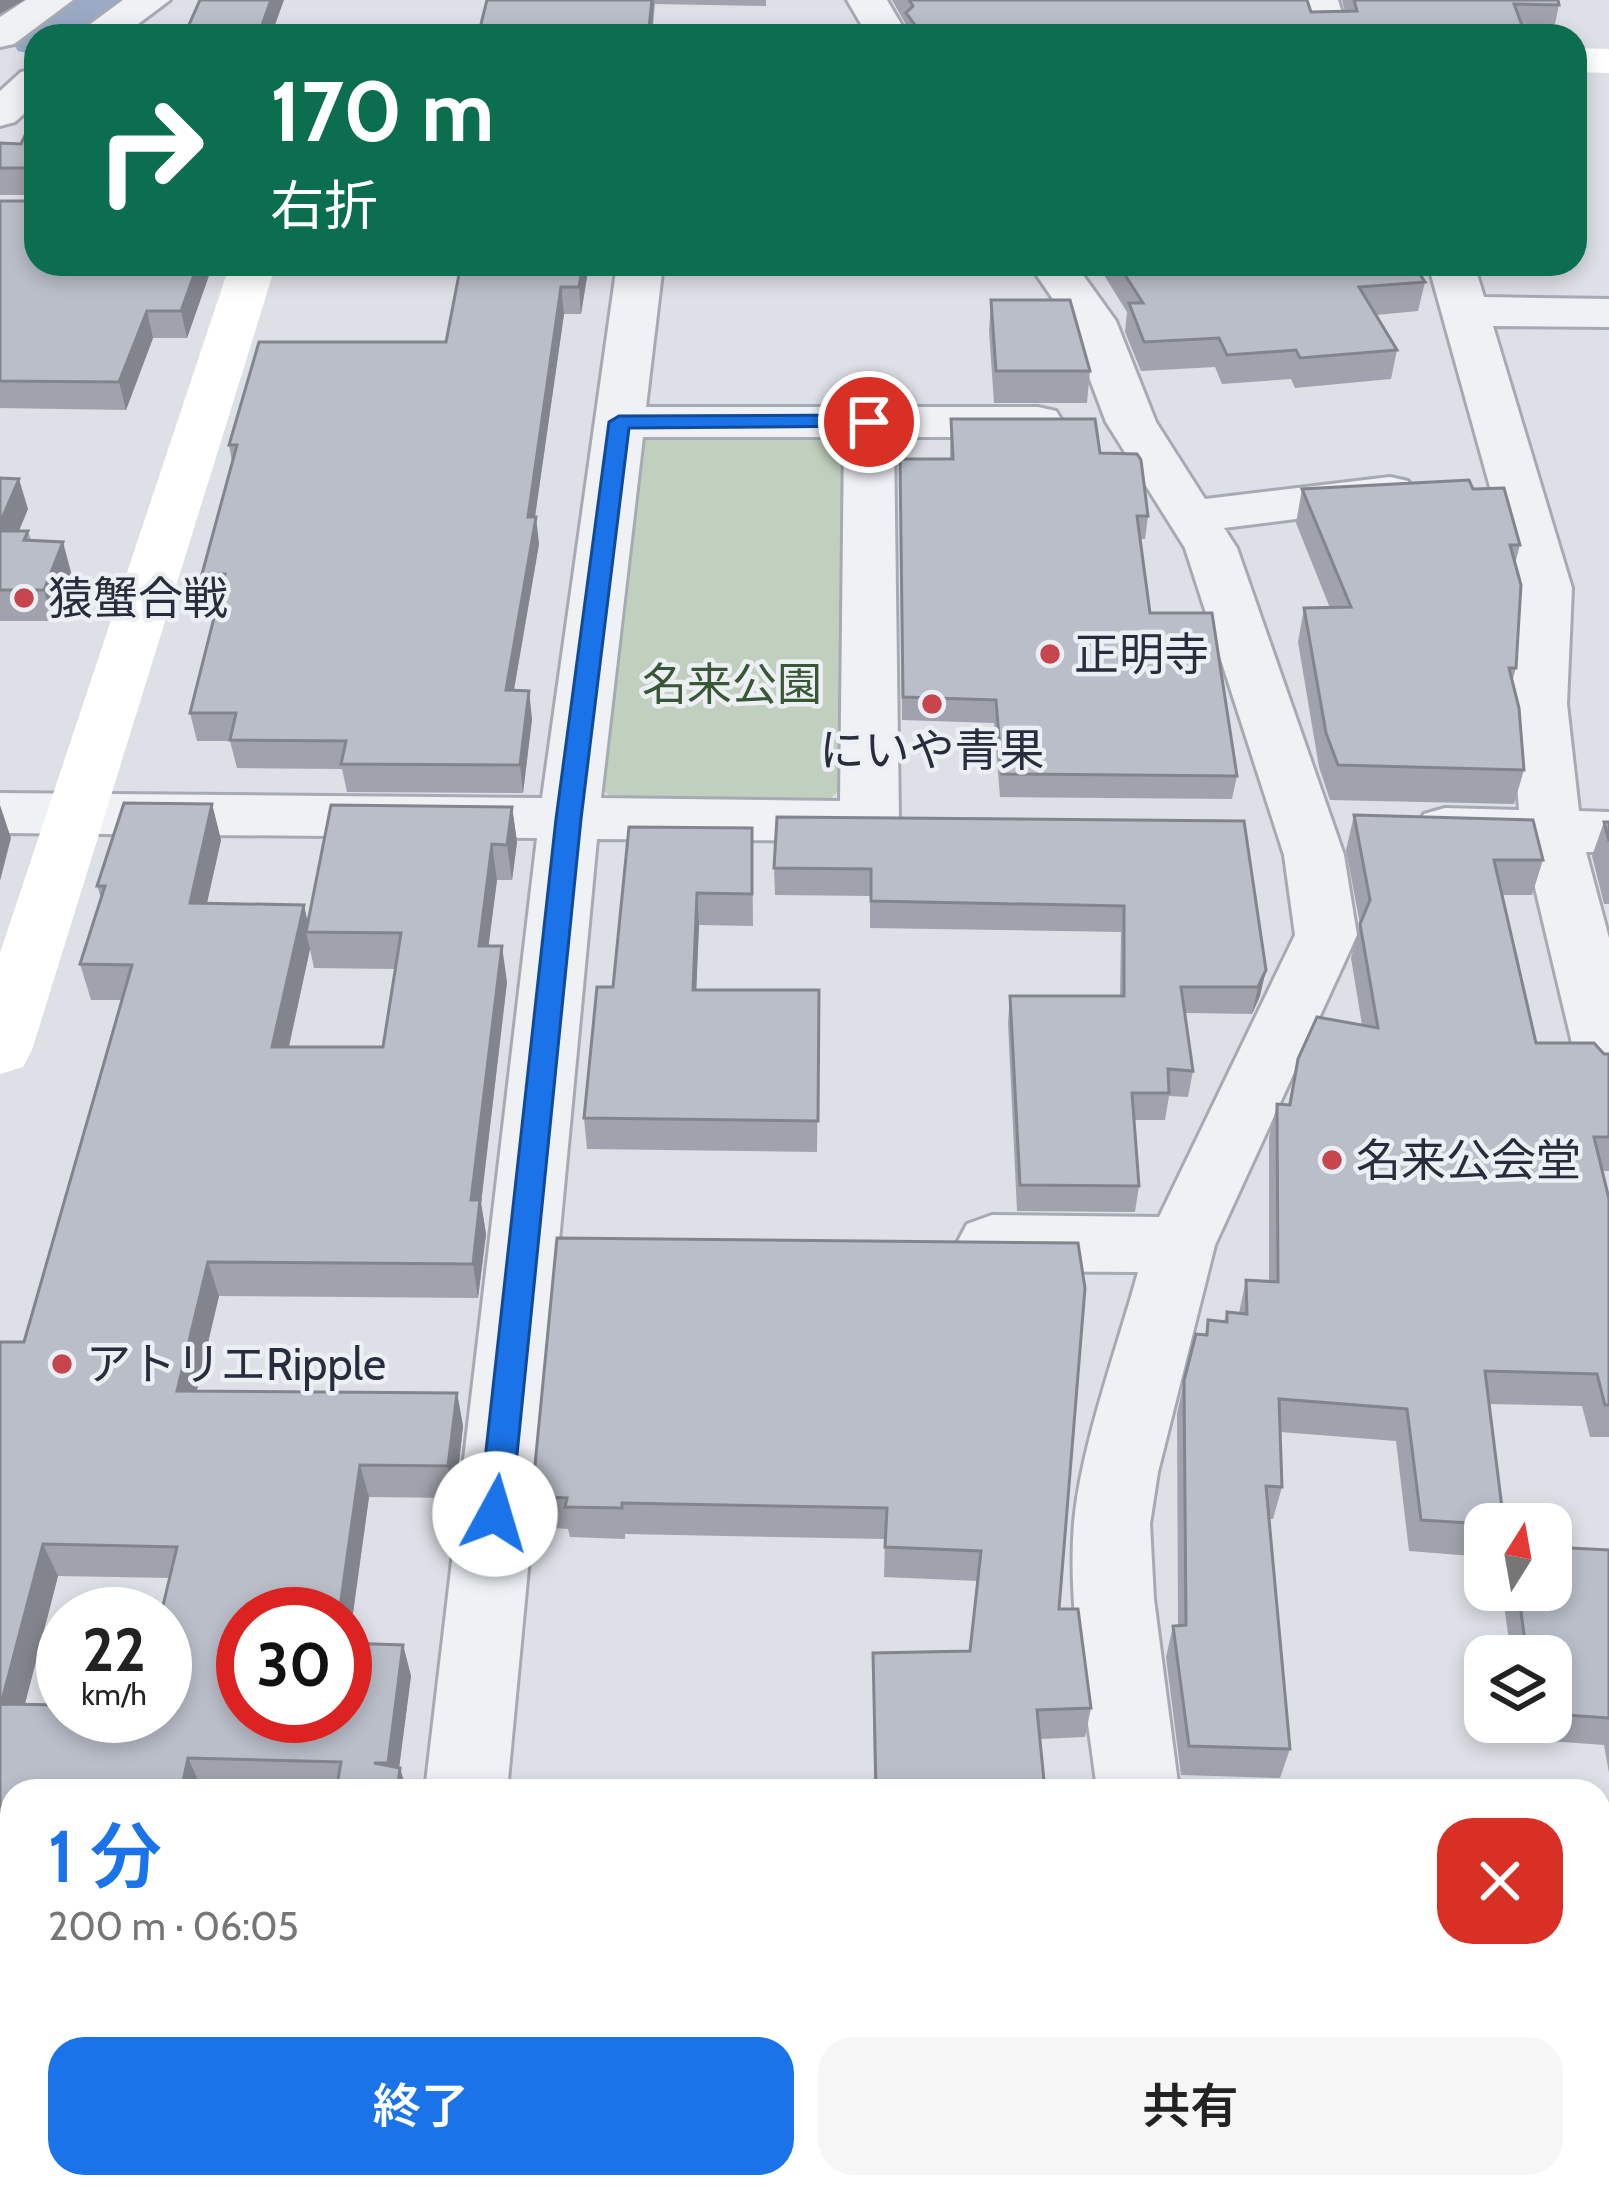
<!DOCTYPE html>
<html lang="ja">
<meta charset="utf-8">
<style>
body{margin:0;font-family:Cabin,"Noto Sans JP",sans-serif;background:#f6f6f6;color:#222;height:100vh;display:flex;flex-direction:column;font-size:45px;white-space:nowrap}
*{box-sizing:border-box;margin:0}
p{font-size:39px;color:#767676}
.icon{flex:none;width:66px;height:66px;fill:none;stroke:currentColor;stroke-width:2;stroke-linecap:round;stroke-linejoin:round}
.map{position:relative;flex:1;overflow:hidden}
.drawer{position:absolute;left:0px;top:1779px;width:1611px;height:420px;display:flex;flex-direction:column;background:#fff;border-radius:36px 36px 0 0;box-shadow:0 6px 18px #0003}
.drawer>*{flex:none}
.top-card{position:absolute;left:24px;top:24px;width:1563px;height:252px;border-radius:36px;box-shadow:0 6px 18px #0003;background:#0b6e4f;color:#fff;overflow:hidden}
.needle{width:78px;rotate:11deg}
.tools{position:absolute;left:1464px;top:1503px;display:grid;gap:24px}
.tools a{display:grid;place-items:center;width:108px;height:108px;border-radius:24px;background:#fff;box-shadow:0 6px 18px #0003;font-size:60px}
.speed{position:absolute;left:36px;top:1587px;display:flex;gap:24px;font-size:60px;font-weight:700;text-align:center}
.speed>*{display:grid;place-content:center;width:156px;height:156px;border-radius:50%;background:#fff;box-shadow:0 6px 18px #0003;line-height:1}
.speed small{font-size:30px;font-weight:400}
.speed .limit{border:18px solid #d22;background:#fff;color:#111}
.pin{position:absolute;display:grid;place-items:center;width:102px;height:102px;color:#fff;margin:-51px;border:6px solid #fff;border-radius:50%;box-shadow:0 3px 12px #0007}
.me{position:absolute;width:132px;margin:-66px;rotate:6deg;stroke-linejoin:round;filter:drop-shadow(0 0 9px #0008)}
.turn{display:flex;align-items:center;gap:42px;height:252px;padding:0 48px;font-size:54px}
.turn .icon{width:156px;height:156px;stroke-width:2.5}
.turn b{display:block;font-size:84px;line-height:102px}
.round{display:grid;place-items:center;flex:none;width:126px;height:126px;border-radius:36px;background:#f6f6f6}
.summary{display:flex;align-items:center;justify-content:space-between;height:204px;padding:0 48px}
h1{font-size:72px;font-weight:600;line-height:90px;color:#1a73e8}
.cta{display:flex;gap:24px;margin-top:auto;padding:24px 48px}
.cta a{flex:1;height:138px;border-radius:36px;background:#1a73e8;color:#fff;font-size:48px;font-weight:600;line-height:138px;text-align:center}
.cta a+a{background:#f6f6f6;color:#222}
.map>svg:first-child{display:block}
.green{fill:#c1d0be}
.lines{fill:none;stroke-linecap:round;stroke-linejoin:round}
.river{fill:#99aac5;fill-rule:evenodd}
.street-casing{stroke:#a6aab3;stroke-width:6}
.street{fill:#eff1f5;fill-rule:evenodd}
.secondary{fill:#fff;fill-rule:evenodd}
.wall{fill:#a0a3ad;fill-rule:evenodd}
.shaded-wall{fill:#82858d}
.building{fill:#babec9;stroke:#82858d;stroke-width:3;fill-rule:evenodd}
.route{fill:#1a73e8;stroke:#114b97;stroke-width:3}
.poi-dot{fill:#c7464d;stroke:#eceff4;stroke-width:4.5}
.labels{text-anchor:middle;stroke-width:9;stroke-linejoin:round;paint-order:stroke}
.poi-label{font-size:45px;fill:#272d3c;stroke:#eceff4;text-anchor:start}
.park-label{font-size:45px;fill:#385735;stroke:#eceff4}
</style>
<div class="map">
<svg width="1609" height="2199" viewBox="0 0 1609 2199">
<rect width="100%" height="100%" fill="#dde0e6"/>
<!-- green -->
<path class="green" d="M 663,429 L 836,431 L 856,444 L 853,778 L 822,806 L 618,804 L 600,787 L 638,440 Z"/>
<g class="lines">
<!-- river -->
<path class="river" d="M 53,0 L 135,0 C 110,37 77,36 36,36 L 36,55 L 18,51 L 8,36 L 18,21 Z"/>
<defs>
<path id="street" d="M 26,0 L 73,0 L 14,44 L 0,47 L 0,17 Z
M 123,0 L 170,0 L 122,36 L 74,36 Z
M 847,0 L 887,0 L 908,36 L 868,36 Z
M 1298,0 L 1338,0 L 1349,36 L 1309,36 Z
M 36,69 L 36,103 L 15,122 L 0,126 L 0,91 L 21,72 Z
M 617,264 L 663,264 L 646,407 L 1038,407 L 1056,411 L 1063,422 L 1056,433 L 1038,437 L 894,437 L 899,821 L 890,835 L 869,841 L 597,839 L 507,1791 L 425,1791 L 537,838 L 0,833 L 0,793 L 542,798 ZM 643,437 L 844,437 L 840,801 L 601,798 Z
M 1029,264 L 1075,264 L 1116,321 L 1156,422 L 1205,499 L 1390,477 L 1408,481 L 1416,492 L 1408,503 L 1390,507 L 1224,528 L 1237,548 L 1344,855 L 1357,935 L 1215,1245 L 1158,1472 L 1150,1524 L 1154,1599 L 1179,1791 L 1097,1791 C 1087,1704 1067,1611 1074,1523 C 1081,1445 1117,1349 1138,1272 L 992,1271 L 967,1262 L 957,1243 L 967,1224 L 992,1215 L 1159,1217 L 1295,935 L 1284,855 L 1185,548 L 1106,422 L 1068,321 Z
M 1428,264 L 1474,264 L 1484,297 L 1609,299 L 1609,327 L 1493,326 L 1572,588 L 1567,704 L 1579,811 L 1609,812 L 1609,852 L 1586,852 L 1609,938 L 1609,1084 L 1586,1077 L 1576,1060 L 1526,850 L 1445,848 L 1424,842 L 1415,828 L 1424,814 L 1445,808 L 1519,810 L 1511,704 L 1518,588 Z
M 0,1888 L 12,1888 L 12,1972 L 0,1972 Z
M 1599,1969 L 1609,1970 L 1609,2058 L 1599,2057 Z
M 374,2187 L 466,2187 L 464,2199 L 372,2199 Z
M 1147,2187 L 1239,2187 L 1241,2199 L 1149,2199 Z"/>
</defs>
<!-- street casing -->
<use href="#street" class="street-casing"/>
<!-- street -->
<use href="#street" class="street"/>
<!-- secondary -->
<path class="secondary" d="M 1575,48 L 1609,49 L 1609,73 L 1575,72 Z
M 230,264 L 276,264 L 32,1050 L 23,1067 L 0,1074 L 0,953 Z"/>
</g>
<!-- wall -->
<path class="wall" d="M 487,0 L 766,0 L 766,6 L 655,4 L 652,36 L 478,36 Z
M 892,0 L 1307,0 L 1311,12 L 1345,12 L 1342,0 L 1558,0 L 1559,5 L 1553,33 L 1525,32 L 1526,36 L 905,36 L 905,23 Z
M 0,143 L 213,264 L 187,338 L 153,338 L 126,410 L 0,408 L 0,201 L 32,201 L 32,195 L 0,195 Z
M 460,264 L 589,264 L 581,314 L 564,314 L 535,517 L 539,544 L 514,690 L 532,719 L 523,793 L 347,792 L 342,769 L 237,768 L 230,741 L 197,741 L 190,713 L 218,601 L 208,601 L 202,574 L 232,462 L 229,445 L 446,342 L 461,267 Z
M 1097,264 L 1413,264 L 1425,282 L 1418,311 L 1376,315 L 1397,350 L 1391,379 L 1295,388 L 1291,379 L 1222,384 L 1215,367 L 1141,371 L 1125,332 L 1127,312 Z
M 991,300 L 1090,371 L 1087,403 L 994,403 L 989,331 Z
M 951,419 L 1100,453 L 1148,516 L 1145,539 L 1140,539 L 1150,613 L 1237,776 L 1232,799 L 1000,797 L 994,723 L 902,720 L 900,459 L 950,459 Z
M 0,478 L 28,509 L 19,531 L 28,531 L 31,540 L 71,572 L 53,621 L 0,621 Z
M 1302,489 L 1473,489 L 1520,545 L 1515,564 L 1516,668 L 1512,682 L 1524,770 L 1514,804 L 1330,800 L 1319,767 L 1298,642 L 1304,608 L 1330,608 L 1296,523 Z
M 212,804 L 221,840 L 207,903 L 308,924 L 512,807 L 517,842 L 512,880 L 497,880 L 488,946 L 507,982 L 481,1203 L 486,1234 L 478,1298 L 219,1296 L 196,1391 L 457,1393 L 463,1426 L 455,1498 L 369,1497 L 349,1643 L 403,1645 L 411,1676 L 399,1768 L 407,1791 L 201,1787 L 12,1791 L 12,1853 L 0,1853 L 0,1342 L 24,1342 L 122,1000 L 91,1000 L 80,964 L 101,898 L 97,886 ZM 310,949 L 314,968 L 396,969 L 383,1047 L 289,1047 ZM 58,1576 L 170,1578 L 165,1716 L 25,1704 Z
M 1354,815 L 1543,860 L 1532,895 L 1502,895 L 1536,1043 L 1609,1054 L 1609,1171 L 1602,1171 L 1609,1199 L 1609,1437 L 1590,1437 L 1582,1406 L 1489,1404 L 1485,1557 L 1409,1551 L 1396,1441 L 1280,1432 L 1282,1487 L 1273,1519 L 1269,1519 L 1290,1749 L 1280,1778 L 1181,1775 L 1166,1657 L 1173,1626 L 1178,1626 L 1177,1414 L 1184,1381 L 1205,1335 L 1208,1320 L 1224,1321 L 1227,1312 L 1239,1313 L 1246,1280 L 1269,1282 L 1269,1138 L 1277,1104 L 1288,1105 L 1298,1059 L 1362,1025 L 1351,958 L 1360,924 L 1346,850 Z
M 1244,821 L 1260,996 L 1252,1014 L 1185,1013 L 1193,1071 L 1188,1097 L 1169,1096 L 1165,1120 L 1134,1120 L 1139,1186 L 1135,1212 L 1017,1211 L 1008,1023 L 1010,996 L 1120,996 L 1121,932 L 870,928 L 870,896 L 775,895 L 774,868 Z
M 1604,822 L 1609,822 L 1609,904 L 1604,904 L 1592,856 Z
M 752,828 L 753,926 L 699,925 L 696,990 L 819,990 L 817,1152 L 587,1149 L 584,1118 L 613,987 Z
M 557,1238 L 1059,1609 L 1091,1708 L 1085,1737 L 1040,1739 L 1045,1791 L 874,1791 L 873,1653 L 970,1651 L 978,1581 L 884,1577 L 885,1539 L 625,1534 L 625,1539 L 570,1537 L 568,1529 L 537,1527 L 532,1496 Z
M 1609,1550 L 1609,1773 L 1604,1745 L 1522,1739 L 1519,1722 L 1551,1722 L 1551,1656 L 1511,1656 L 1502,1590 L 1551,1590 Z
M 1244,2187 L 1495,2187 L 1497,2199 L 1241,2199 L 1244,2191 Z"/>
<!-- shaded-wall -->
<path class="shaded-wall" d="M 0,0 L 24,0 L 0,14 Z
M 271,0 L 284,0 L 271,36 L 258,36 Z
M 652,0 L 654,0 L 652,36 L 648,36 Z
M 198,264 L 213,264 L 187,338 L 181,311 Z
M 583,264 L 589,264 L 581,314 L 579,287 Z
M 561,287 L 564,314 L 531,544 L 528,517 Z
M 147,311 L 153,338 L 126,410 L 119,382 Z
M 19,479 L 28,509 L 6,561 L 0,542 L 0,523 Z
M 536,517 L 539,544 L 509,718 L 506,690 Z
M 63,542 L 71,572 L 53,621 L 44,590 Z
M 529,691 L 532,719 L 523,793 L 520,765 Z
M 212,804 L 221,840 L 199,938 L 190,903 Z
M 0,805 L 11,838 L 0,881 Z
M 512,807 L 517,842 L 512,880 L 507,845 Z
M 492,844 L 497,880 L 484,982 L 479,946 Z
M 697,893 L 699,925 L 695,1022 L 693,990 Z
M 304,905 L 310,932 L 306,932 L 310,949 L 281,1082 L 272,1047 Z
M 502,946 L 507,982 L 481,1203 L 486,1234 L 478,1298 L 473,1264 L 471,1200 Z
M 1266,970 L 1260,996 L 1252,1014 L 1258,987 Z
M 208,1262 L 219,1296 L 189,1424 L 177,1391 Z
M 457,1393 L 463,1426 L 455,1498 L 448,1466 Z
M 360,1465 L 369,1497 L 345,1670 L 345,1614 L 339,1614 Z
M 43,1544 L 58,1576 L 17,1734 L 1,1704 Z
M 403,1645 L 411,1676 L 396,1791 L 388,1763 Z
M 188,1758 L 201,1787 L 200,1791 L 181,1791 Z
M 400,1768 L 407,1791 L 397,1791 Z
M 298,2187 L 313,2187 L 311,2199 L 295,2199 Z"/>
<!-- building -->
<path class="building" d="M 200,0 L 271,0 L 258,36 L 184,36 Z
M 487,0 L 652,0 L 648,36 L 478,36 Z
M 909,0 L 1307,0 L 1311,12 L 1357,11 L 1354,0 L 1558,0 L 1559,5 L 1514,4 L 1526,36 L 975,36 L 973,33 L 973,36 L 923,36 L 906,13 L 913,6 Z
M 36,112 L 36,264 L 198,264 L 181,311 L 147,311 L 119,382 L 0,381 L 0,201 L 32,201 L 32,168 L 0,168 L 0,143 L 21,144 Z
M 461,264 L 583,264 L 579,287 L 561,287 L 528,517 L 536,517 L 506,690 L 529,691 L 520,765 L 341,764 L 346,741 L 230,740 L 236,713 L 190,713 L 225,574 L 202,574 L 237,445 L 229,445 L 259,342 L 446,342 Z
M 1118,264 L 1413,264 L 1425,282 L 1359,287 L 1397,350 L 1300,358 L 1296,350 L 1227,355 L 1219,338 L 1144,342 L 1129,303 L 1143,303 Z
M 991,300 L 1070,300 L 1090,371 L 996,371 Z
M 951,419 L 1095,419 L 1100,453 L 1137,454 L 1141,460 L 1148,516 L 1137,516 L 1150,613 L 1212,613 L 1237,776 L 1002,774 L 996,700 L 903,697 L 900,459 L 953,459 Z
M 0,478 L 19,479 L 0,523 Z
M 1469,480 L 1473,489 L 1504,488 L 1520,545 L 1510,545 L 1521,585 L 1516,668 L 1509,668 L 1519,708 L 1524,770 L 1338,765 L 1326,733 L 1304,608 L 1351,607 L 1302,489 Z
M 0,531 L 28,531 L 24,540 L 63,542 L 44,590 L 0,590 Z
M 124,803 L 212,804 L 190,903 L 304,905 L 272,1047 L 383,1047 L 401,933 L 306,932 L 331,805 L 512,807 L 507,845 L 492,844 L 479,946 L 502,946 L 471,1200 L 480,1200 L 473,1264 L 208,1262 L 177,1391 L 457,1393 L 448,1466 L 360,1465 L 339,1614 L 243,1614 L 243,1716 L 345,1716 L 345,1643 L 403,1645 L 388,1763 L 374,1763 L 400,1768 L 397,1791 L 336,1791 L 341,1762 L 188,1758 L 181,1791 L 12,1791 L 12,1824 L 0,1824 L 0,1342 L 24,1342 L 132,965 L 80,964 L 105,886 L 97,886 ZM 43,1544 L 177,1547 L 161,1614 L 165,1614 L 165,1716 L 63,1716 L 63,1705 L 1,1704 Z
M 1354,815 L 1533,820 L 1543,860 L 1494,860 L 1536,1043 L 1594,1043 L 1604,1054 L 1609,1054 L 1609,1137 L 1594,1137 L 1609,1199 L 1609,1405 L 1605,1405 L 1597,1374 L 1485,1371 L 1504,1524 L 1485,1524 L 1421,1520 L 1407,1409 L 1279,1399 L 1282,1487 L 1266,1486 L 1290,1749 L 1189,1746 L 1173,1626 L 1186,1625 L 1184,1381 L 1196,1334 L 1207,1335 L 1208,1320 L 1227,1322 L 1227,1312 L 1247,1314 L 1246,1280 L 1278,1282 L 1277,1104 L 1290,1105 L 1298,1059 L 1317,1017 L 1378,1028 L 1360,924 L 1370,900 Z
M 777,817 L 1244,821 L 1266,970 L 1258,987 L 1181,987 L 1193,1071 L 1168,1069 L 1169,1093 L 1132,1093 L 1139,1186 L 1020,1185 L 1010,996 L 1124,996 L 1124,906 L 871,901 L 871,869 L 774,868 Z
M 1604,822 L 1609,822 L 1609,841 Z
M 629,827 L 752,828 L 752,894 L 697,893 L 693,990 L 819,990 L 818,1121 L 584,1118 L 597,987 L 613,987 Z
M 557,1238 L 1078,1243 L 1085,1288 L 1059,1609 L 1078,1609 L 1091,1708 L 1037,1710 L 1045,1791 L 943,1791 L 943,1786 L 876,1788 L 873,1653 L 970,1651 L 981,1551 L 885,1547 L 887,1508 L 622,1503 L 622,1508 L 565,1507 L 567,1498 L 532,1496 Z
M 1551,1547 L 1609,1550 L 1609,1718 L 1551,1714 L 1551,1656 L 1527,1656 L 1518,1590 L 1551,1590 Z
M 0,1957 L 12,1957 L 12,2187 L 298,2187 L 295,2199 L 0,2199 Z
M 691,2187 L 1125,2187 L 1126,2199 L 690,2199 Z
M 1248,2187 L 1495,2187 L 1497,2199 L 1249,2199 Z"/>
<!-- route -->
<path class="route" d="M 869,415 L 880,422 L 877,426 L 629,428 L 581,819 L 511,1514 L 506,1524 L 495,1528 L 484,1524 L 479,1514 L 556,819 L 609,422 L 619,416 Z"/>
<!-- markers -->
<g class="poi-dot">
<circle cx="24" cy="598" r="12"/>
<circle cx="1050" cy="654" r="12"/>
<circle cx="932" cy="704" r="12"/>
<circle cx="1332" cy="1160" r="12"/>
<circle cx="62" cy="1364" r="12"/>
</g>
<g class="labels">
<!-- poi labels -->
<g class="poi-label">
<text x="48" y="614">猿蟹合戦</text>
<text x="1074" y="670">正明寺</text>
<text x="932" y="766" text-anchor="middle">にいや青果</text>
<text x="1356" y="1176">名来公会堂</text>
<text x="86" y="1380">アトリエRipple</text>
</g>
<!-- park labels -->
<g class="park-label">
<text x="732" y="700">名来公園</text>
</g>
</g>
</svg>
<div class="tools">
<a><svg class="needle" viewBox="-14 -14 28 28"><path d="M0-13l5 13h-10z" fill="#e53935"/><path d="M0 13l5-13h-10z" fill="#767676"/></svg></a>
<a><svg class="icon" aria-label="layers" viewBox="0 0 24 24"><path d="M12 4l9 5-9 5-9-5zM3 14l9 5 9-5"/></svg></a>
</div>
<div class="speed"><div>22<small>km/h</small></div><div class="limit">30</div></div>
<div class="pin" style="left:869px;top:422px;background:#d93025"><svg class="icon" aria-label="arrive" viewBox="0 0 24 24"><path d="M6 21V4h12l-3 4 3 4H6"/></svg></div>
<svg class="me" style="left:495px;top:1514px" viewBox="-20 -20 40 40"><circle r="19" fill="#fff"/><path d="M0-13L10 11 0 6-10 11z" fill="#1a73e8"/></svg>
<div class="top-card">
<div class="turn"><svg class="icon" aria-label="right" viewBox="0 0 24 24"><path d="M7 20v-9h11M14 6l5 5-5 5"/></svg><div><b>170 m</b>右折</div></div>
</div>
<section class="drawer">
<div class="summary"><div><h1>1 分</h1><p>200 m · 06:05</p></div><a class="round" style="background:#d93025;color:#fff"><svg class="icon" aria-label="close" viewBox="0 0 24 24"><path d="M6 6l12 12M18 6L6 18"/></svg></a></div>
<div class="cta"><a>終了</a><a>共有</a></div>
</section>
</div>
